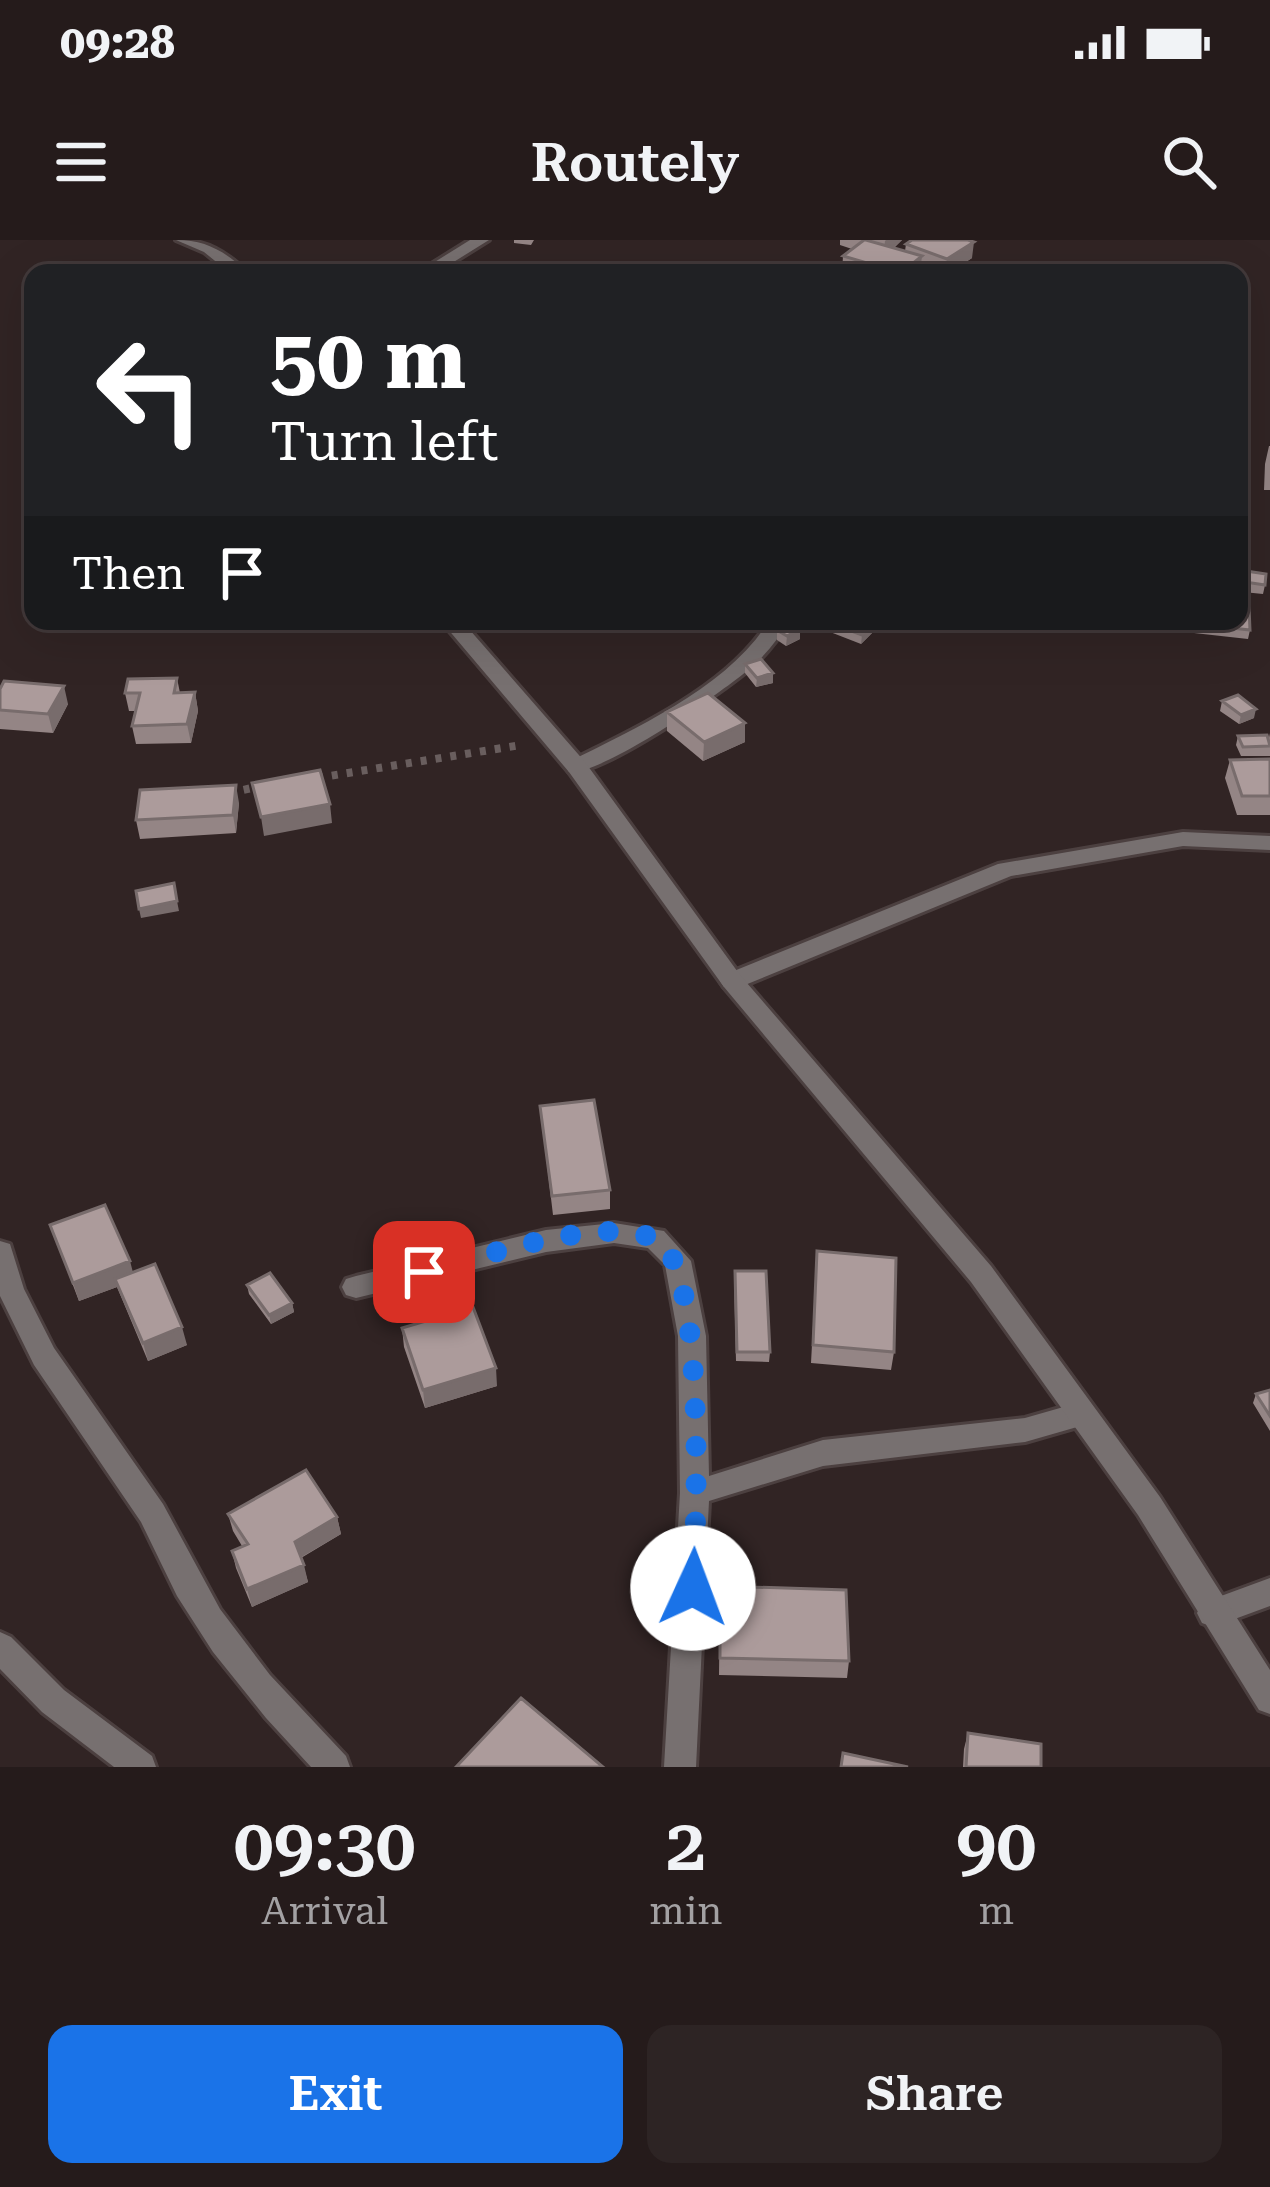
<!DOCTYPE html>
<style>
body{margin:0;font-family:"Roboto Serif",serif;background:#2d2424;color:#f1f3f6;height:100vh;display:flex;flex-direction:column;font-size:45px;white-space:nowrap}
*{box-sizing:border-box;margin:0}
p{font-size:39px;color:#a3a1a3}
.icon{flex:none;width:66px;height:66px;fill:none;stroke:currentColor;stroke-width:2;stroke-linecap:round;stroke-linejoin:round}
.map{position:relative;height:1527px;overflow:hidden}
.details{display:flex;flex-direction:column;background:#251b1b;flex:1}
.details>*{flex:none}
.banner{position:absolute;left:24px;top:24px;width:1224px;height:366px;border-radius:24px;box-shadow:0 12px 48px #0002,0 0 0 3px #42393a;background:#202124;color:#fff;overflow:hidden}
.pin{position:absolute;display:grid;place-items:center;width:102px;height:102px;color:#fff;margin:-51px;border-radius:24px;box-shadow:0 6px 18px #0006}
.me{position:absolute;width:132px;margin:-66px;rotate:2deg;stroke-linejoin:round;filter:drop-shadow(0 0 9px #0008)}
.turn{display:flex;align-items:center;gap:42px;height:252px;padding:0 48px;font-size:54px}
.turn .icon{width:156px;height:156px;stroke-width:2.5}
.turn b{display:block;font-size:84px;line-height:102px}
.then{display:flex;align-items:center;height:114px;padding:0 48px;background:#0003;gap:24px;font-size:45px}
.eta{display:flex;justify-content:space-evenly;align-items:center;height:204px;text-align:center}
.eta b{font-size:72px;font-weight:600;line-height:84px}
.cta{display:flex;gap:24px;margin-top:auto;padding:24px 48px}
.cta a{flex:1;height:138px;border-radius:24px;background:#1a73e8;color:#fff;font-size:48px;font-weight:600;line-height:138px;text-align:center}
.cta a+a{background:#2d2424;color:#f1f3f6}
.status{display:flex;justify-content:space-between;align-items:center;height:84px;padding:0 60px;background:#251b1b;direction:ltr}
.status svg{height:33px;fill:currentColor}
header{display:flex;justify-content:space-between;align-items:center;height:156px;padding:0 48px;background:#251b1b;font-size:54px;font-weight:600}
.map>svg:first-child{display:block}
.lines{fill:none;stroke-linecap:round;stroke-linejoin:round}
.minor-casing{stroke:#4c4040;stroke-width:6}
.tertiary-casing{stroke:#4c4040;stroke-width:6}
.path{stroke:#695e5e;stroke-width:8;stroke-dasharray:6 9;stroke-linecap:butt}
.minor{fill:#777070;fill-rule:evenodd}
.tertiary{fill:#777070;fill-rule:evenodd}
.wall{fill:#948585}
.shaded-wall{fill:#786c6c}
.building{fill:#ac9b9b;stroke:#786c6c;stroke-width:3}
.route{stroke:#1a73e8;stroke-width:21;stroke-dasharray:0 37.8}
</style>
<div class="status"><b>09:28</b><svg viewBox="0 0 49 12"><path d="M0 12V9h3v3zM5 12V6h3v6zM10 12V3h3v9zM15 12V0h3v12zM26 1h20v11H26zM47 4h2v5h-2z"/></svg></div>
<header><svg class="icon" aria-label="menu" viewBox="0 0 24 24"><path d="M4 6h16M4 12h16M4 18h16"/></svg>Routely<svg class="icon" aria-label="search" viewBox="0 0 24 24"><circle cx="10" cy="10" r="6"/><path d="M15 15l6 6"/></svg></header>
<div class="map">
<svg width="1270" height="1527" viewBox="0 0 1270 1527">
<rect width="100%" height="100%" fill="#312424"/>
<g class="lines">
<defs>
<path id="minor" d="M 470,0 L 489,0 L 436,33 L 417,33 Z
M 769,381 L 789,381 C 779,398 768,412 754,425 C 728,449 599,537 569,532 L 566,527 L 569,522 C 637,487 727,448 769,381 Z
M 1183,592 L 1270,596 L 1270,610 L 1183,606 L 1011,636 L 740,747 L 724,747 L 720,741 L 724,735 L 998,624 Z
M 614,983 L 664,991 L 691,1021 L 706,1096 L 709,1236 L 823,1200 L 1025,1178 L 1081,1162 L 1091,1165 L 1095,1174 L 1091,1183 L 1025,1202 L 823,1226 L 709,1261 L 696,1527 L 664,1527 L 680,1253 L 678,1096 L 665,1025 L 648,1008 L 614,1003 L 546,1012 L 356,1058 L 346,1055 L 342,1047 L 346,1039 L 356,1036 L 546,990 Z
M 0,1001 L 10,1004 L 24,1049 L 54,1108 L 163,1264 L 220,1369 L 270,1435 L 346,1516 L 350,1527 L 311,1527 L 266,1478 L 213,1412 L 177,1356 L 141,1282 L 34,1125 L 0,1056 Z
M 1270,1338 L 1270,1366 L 1213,1387 L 1202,1383 L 1197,1373 L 1202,1363 Z
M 0,1392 L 11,1397 L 64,1450 L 152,1516 L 156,1527 L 114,1527 L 42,1472 L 0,1429 Z"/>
<path id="tertiary" d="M 176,0 C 207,0 226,12 248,33 L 230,33 L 204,12 Z
M 441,381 L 462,381 L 585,522 L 740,735 L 991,1026 L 1160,1257 L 1270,1430 L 1270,1474 L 1259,1470 L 1138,1275 L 971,1042 L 724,747 L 569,532 Z"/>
</defs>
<!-- minor casing -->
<use href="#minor" class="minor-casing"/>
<!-- tertiary casing -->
<use href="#tertiary" class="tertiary-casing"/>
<!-- path -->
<path class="path" d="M 317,538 L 521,505
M 229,553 L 261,546"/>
<!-- minor -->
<use href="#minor" class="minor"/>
<!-- tertiary -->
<use href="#tertiary" class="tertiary"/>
</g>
<!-- wall -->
<path class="wall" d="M 514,0 L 534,0 L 531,5 L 514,3 Z
M 840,0 L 902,0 L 894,8 L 905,11 L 906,4 L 972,18 L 949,33 L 939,33 L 921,27 L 920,33 L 842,33 L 843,16 L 852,9 L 840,5 Z
M 1269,206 L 1270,206 L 1270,250 L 1264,250 L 1265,224 Z
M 1246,331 L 1265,345 L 1263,354 L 1243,352 Z
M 825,381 L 875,382 L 874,391 L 861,404 L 825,390 Z
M 1193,381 L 1239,381 L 1250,390 L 1248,399 L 1194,393 Z
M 800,389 L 800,399 L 786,406 L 777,400 L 777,390 Z
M 745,424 L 773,443 L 756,447 L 745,433 Z
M 177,438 L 180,453 L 195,452 L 198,471 L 191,503 L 136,504 L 132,486 L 135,471 L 129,471 L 125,453 Z
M 0,449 L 68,464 L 53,493 L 0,489 Z
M 1222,461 L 1254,478 L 1239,484 L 1220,471 Z
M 667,472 L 745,502 L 703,521 L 667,491 Z
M 1270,493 L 1270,516 L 1241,516 L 1236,505 L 1238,496 L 1269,498 Z
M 1270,519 L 1270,575 L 1237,575 L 1225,538 L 1230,520 Z
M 239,563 L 236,593 L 140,599 L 136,580 Z
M 540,866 L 610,950 L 610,969 L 553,975 Z
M 50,985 L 133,1032 L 187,1105 L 148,1121 L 117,1047 L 79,1061 Z
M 817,1011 L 894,1112 L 891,1130 L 811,1123 Z
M 734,1040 L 770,1112 L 769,1122 L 736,1121 Z
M 247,1045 L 292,1063 L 294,1072 L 271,1084 L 249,1054 Z
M 402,1088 L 497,1146 L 425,1168 L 404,1107 Z
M 1270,1150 L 1270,1191 L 1253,1163 L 1256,1154 Z
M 228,1274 L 337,1277 L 341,1294 L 301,1318 L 308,1342 L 252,1367 L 236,1328 L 232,1311 L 242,1306 L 233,1291 Z
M 720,1346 L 849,1421 L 847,1438 L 719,1435 Z
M 968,1493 L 1041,1527 L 963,1527 L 964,1509 Z"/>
<!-- shaded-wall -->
<path class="shaded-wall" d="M 886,0 L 902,0 L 883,17 L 885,1 Z
M 974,2 L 972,18 L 949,33 L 946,33 L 947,19 Z
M 922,16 L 920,33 L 901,33 Z
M 875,382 L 874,391 L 861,404 L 862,395 Z
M 800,389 L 800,399 L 786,406 L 787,396 Z
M 773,433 L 773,443 L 756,447 L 757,438 Z
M 64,446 L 68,464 L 53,493 L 48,474 Z
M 195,452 L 198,471 L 191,503 L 187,484 Z
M 1256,469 L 1254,478 L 1239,484 L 1241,475 Z
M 745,483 L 745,502 L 703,521 L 704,502 Z
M 236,545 L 239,563 L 236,593 L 233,575 Z
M 330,564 L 332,583 L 264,596 L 261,577 Z
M 177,661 L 179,671 L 141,678 L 139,669 Z
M 130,1021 L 135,1040 L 115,1039 L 117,1047 L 79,1061 L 73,1043 Z
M 292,1063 L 294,1072 L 271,1084 L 269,1075 Z
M 182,1087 L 187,1105 L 148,1121 L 143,1103 Z
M 496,1128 L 497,1146 L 425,1168 L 423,1150 Z
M 337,1277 L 341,1294 L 298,1319 L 295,1302 Z
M 304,1325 L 308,1342 L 252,1367 L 247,1349 Z"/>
<!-- building -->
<path class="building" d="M 864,0 L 866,0 L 922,16 L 901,33 L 843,16 Z
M 912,0 L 968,0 L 974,2 L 947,19 L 906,4 Z
M 1246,331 L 1266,334 L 1265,345 L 1245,342 Z
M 1239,366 L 1249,367 L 1250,390 L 1196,384 L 1196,381 L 1239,381 Z
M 825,381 L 873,381 L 875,382 L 862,395 Z
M 790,383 L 800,389 L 787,396 L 777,390 Z
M 761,419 L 773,433 L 757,438 L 745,424 Z
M 177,438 L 174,453 L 195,452 L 187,484 L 132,486 L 140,453 L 125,453 L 128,439 Z
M 4,441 L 64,446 L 48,474 L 0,470 L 0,449 Z
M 708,453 L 745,483 L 704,502 L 667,472 Z
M 1238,455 L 1256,469 L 1241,475 L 1222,461 Z
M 1267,495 L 1270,506 L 1243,507 L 1238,496 Z
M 1270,519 L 1270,556 L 1242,556 L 1230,520 Z
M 320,530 L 330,564 L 261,577 L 252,543 Z
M 236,545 L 233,575 L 136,580 L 140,550 Z
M 174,643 L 177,661 L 139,669 L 136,651 Z
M 594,860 L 610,950 L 552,956 L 540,866 Z
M 105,965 L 130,1021 L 73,1043 L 50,985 Z
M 817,1011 L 896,1018 L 894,1112 L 813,1105 Z
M 155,1024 L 182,1087 L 143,1103 L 115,1039 Z
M 735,1031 L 766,1031 L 770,1112 L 737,1112 Z
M 270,1033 L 292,1063 L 269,1075 L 247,1045 Z
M 473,1067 L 496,1128 L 423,1150 L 402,1088 Z
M 1270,1150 L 1270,1176 L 1256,1154 Z
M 306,1230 L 337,1277 L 295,1302 L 304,1325 L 247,1349 L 232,1311 L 248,1304 L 228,1274 Z
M 720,1346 L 846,1350 L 849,1421 L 720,1418 Z
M 521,1458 L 603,1527 L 456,1527 Z
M 968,1493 L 1041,1504 L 1041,1527 L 966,1527 Z
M 843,1513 L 908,1527 L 841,1527 Z"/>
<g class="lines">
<!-- route -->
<path class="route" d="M 424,1032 C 479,1018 606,973 657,1000 C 707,1025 696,1289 693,1348"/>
</g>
</svg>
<div class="pin" style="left:424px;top:1032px;background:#d93025"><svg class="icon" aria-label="arrive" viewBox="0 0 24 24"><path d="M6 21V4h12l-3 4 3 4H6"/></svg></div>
<svg class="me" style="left:693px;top:1348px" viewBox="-20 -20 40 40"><circle r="19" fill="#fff"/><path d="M0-13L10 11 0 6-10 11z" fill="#1a73e8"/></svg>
<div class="banner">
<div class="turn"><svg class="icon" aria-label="left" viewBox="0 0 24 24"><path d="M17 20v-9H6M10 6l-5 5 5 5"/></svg><div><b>50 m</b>Turn left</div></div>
<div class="then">Then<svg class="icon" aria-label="arrive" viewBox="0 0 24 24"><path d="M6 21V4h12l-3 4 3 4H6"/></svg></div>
</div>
</div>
<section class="details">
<div class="eta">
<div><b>09:30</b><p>Arrival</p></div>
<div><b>2</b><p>min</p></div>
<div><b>90</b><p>m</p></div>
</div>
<div class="cta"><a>Exit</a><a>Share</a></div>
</section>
